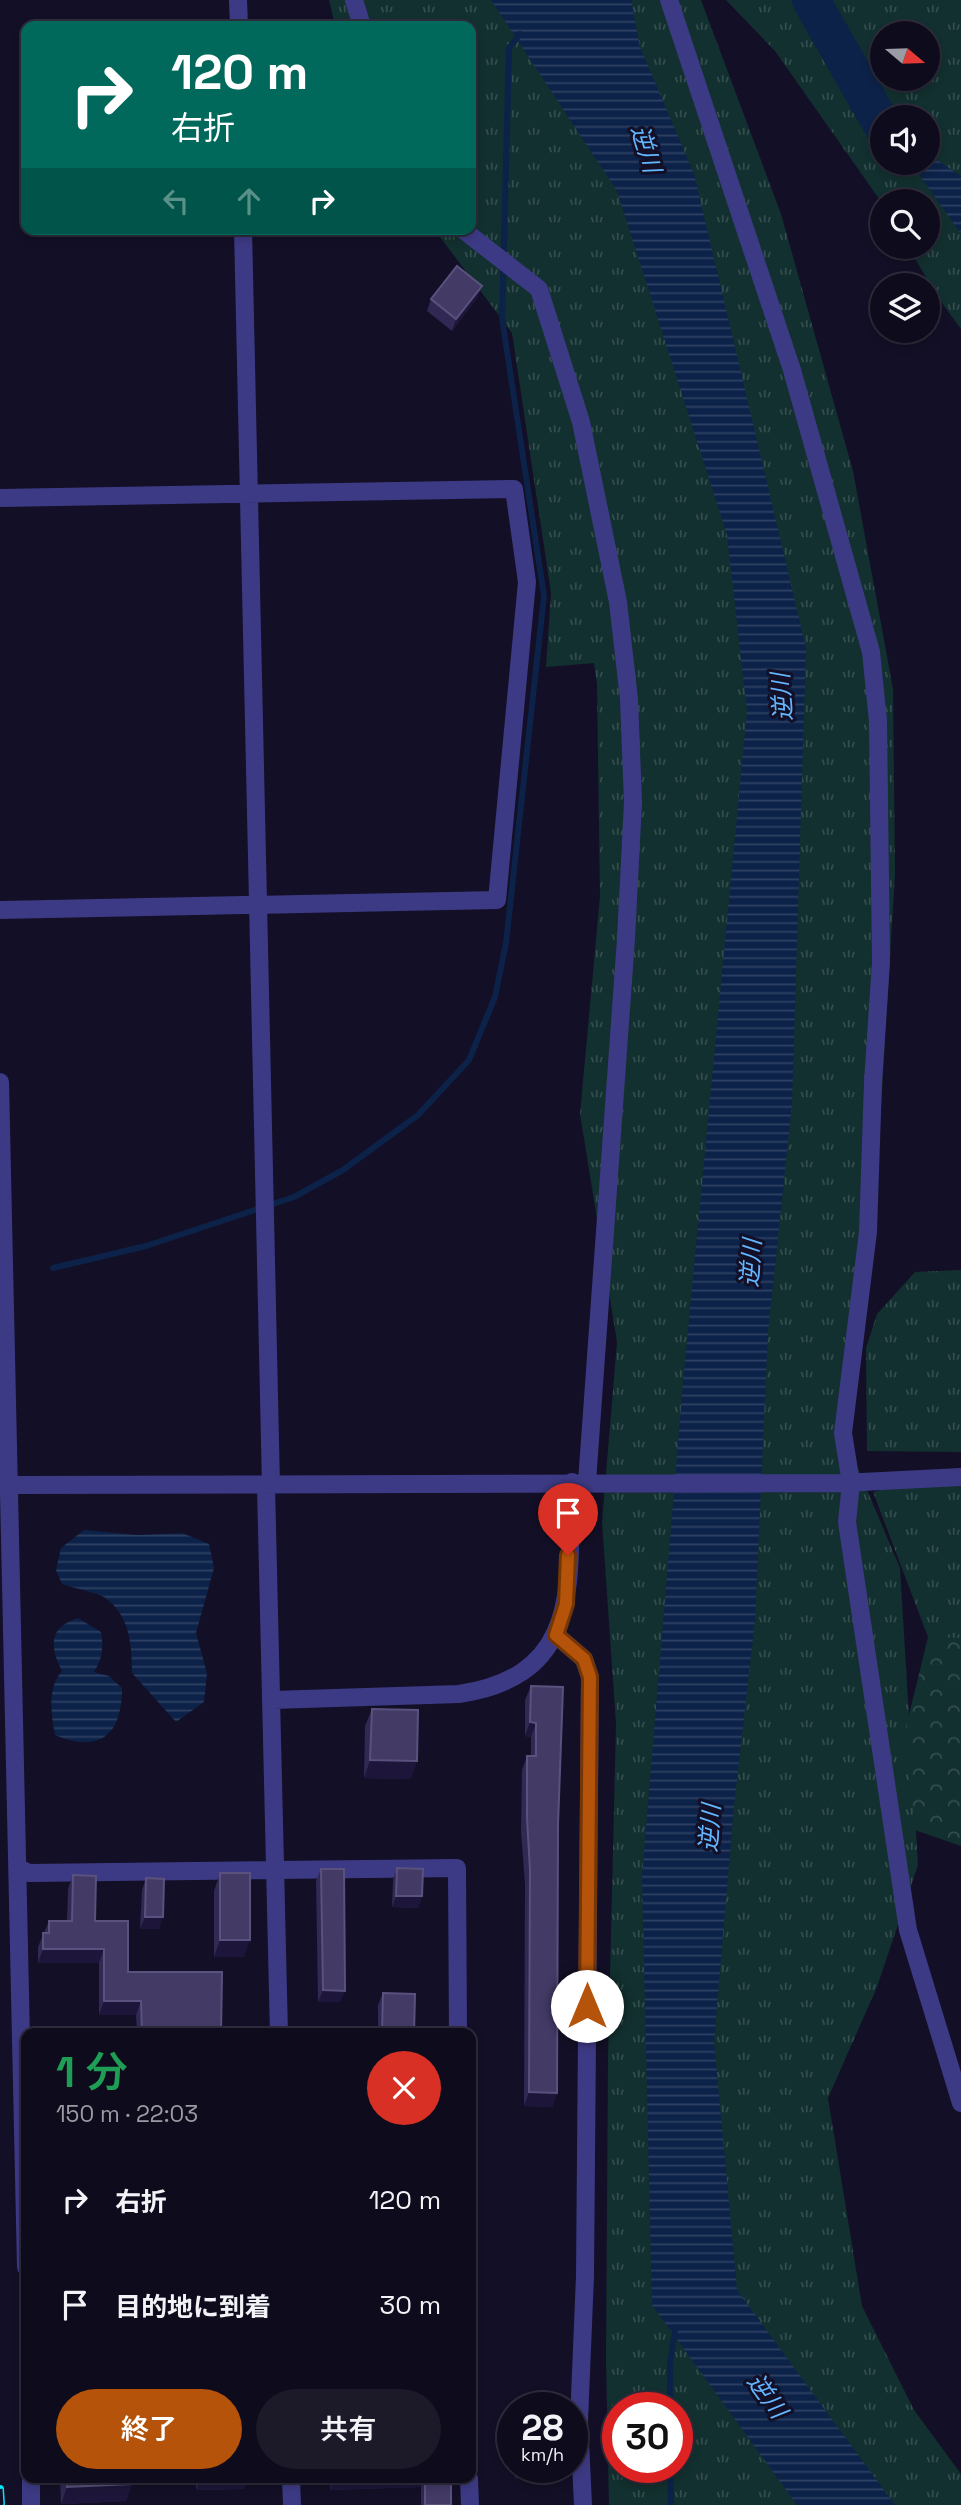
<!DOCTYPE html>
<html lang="ja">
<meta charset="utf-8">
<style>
body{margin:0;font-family:"Space Grotesk","Noto Sans JP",sans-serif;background:#1c1929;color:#f1f3f6;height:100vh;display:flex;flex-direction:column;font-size:26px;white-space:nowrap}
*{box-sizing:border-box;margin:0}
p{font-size:23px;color:#9b9ba3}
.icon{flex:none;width:38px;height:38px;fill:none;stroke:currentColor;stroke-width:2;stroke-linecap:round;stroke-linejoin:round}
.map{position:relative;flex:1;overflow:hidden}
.details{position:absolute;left:21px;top:2028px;width:455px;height:455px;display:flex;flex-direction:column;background:#0e0b1c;border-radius:14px;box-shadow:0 4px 10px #0003,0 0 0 2px #2e2b3b}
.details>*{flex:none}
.banner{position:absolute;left:21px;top:21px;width:455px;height:214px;border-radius:14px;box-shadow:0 4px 10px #0003,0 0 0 2px #2e2b3b;background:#00695c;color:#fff;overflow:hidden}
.needle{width:46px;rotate:109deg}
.buttons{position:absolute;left:870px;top:21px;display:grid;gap:14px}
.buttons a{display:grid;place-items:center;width:70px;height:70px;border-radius:50%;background:#0e0b1c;box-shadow:0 4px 10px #0003,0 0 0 2px #2e2b3b;font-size:35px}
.speed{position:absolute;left:497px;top:2392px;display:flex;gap:14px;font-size:35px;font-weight:700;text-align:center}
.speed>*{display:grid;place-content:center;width:91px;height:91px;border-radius:50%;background:#0e0b1c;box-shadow:0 4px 10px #0003,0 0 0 2px #2e2b3b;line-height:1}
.speed small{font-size:18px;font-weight:400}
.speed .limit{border:10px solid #d22;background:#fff;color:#111}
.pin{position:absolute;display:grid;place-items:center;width:60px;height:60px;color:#fff;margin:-72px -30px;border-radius:50% 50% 50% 0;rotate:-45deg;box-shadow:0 0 7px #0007}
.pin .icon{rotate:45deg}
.me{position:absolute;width:77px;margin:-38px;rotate:0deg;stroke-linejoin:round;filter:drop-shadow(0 0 5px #0008)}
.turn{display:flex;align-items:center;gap:24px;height:147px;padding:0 35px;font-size:32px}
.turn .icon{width:91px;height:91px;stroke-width:2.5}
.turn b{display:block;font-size:49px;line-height:60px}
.lanes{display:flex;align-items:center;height:66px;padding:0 35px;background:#0003;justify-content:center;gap:35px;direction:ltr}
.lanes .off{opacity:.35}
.round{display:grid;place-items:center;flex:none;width:74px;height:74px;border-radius:37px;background:#1c1929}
.head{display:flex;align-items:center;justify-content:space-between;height:119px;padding:0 35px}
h1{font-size:42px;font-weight:600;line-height:52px;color:#1e9e55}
.cta{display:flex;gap:14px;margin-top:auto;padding:14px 35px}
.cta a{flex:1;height:80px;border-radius:42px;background:#b45309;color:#fff;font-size:28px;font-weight:600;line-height:80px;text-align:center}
.cta a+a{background:#1c1929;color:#f1f3f6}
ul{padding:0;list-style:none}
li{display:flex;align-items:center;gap:21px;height:105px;padding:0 35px}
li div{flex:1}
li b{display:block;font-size:26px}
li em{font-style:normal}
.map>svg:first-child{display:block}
.grass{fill:url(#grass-tufts);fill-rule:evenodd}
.forest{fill:url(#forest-crowns)}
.water{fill:url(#water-rules)}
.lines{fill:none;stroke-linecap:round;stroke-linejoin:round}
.stream{stroke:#0c2248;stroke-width:6}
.river{stroke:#0c2248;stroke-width:38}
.minor{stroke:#3d3a85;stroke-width:18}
.rail-casing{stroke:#00e5ff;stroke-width:8}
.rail{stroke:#130f26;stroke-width:5;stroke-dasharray:16;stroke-linecap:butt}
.wall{fill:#312854}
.shaded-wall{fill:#1d163a}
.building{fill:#433a66;stroke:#5a527e;stroke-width:2}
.route-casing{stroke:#753606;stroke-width:18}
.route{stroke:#b45309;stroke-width:12}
.labels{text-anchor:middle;stroke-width:6;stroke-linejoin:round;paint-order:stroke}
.water-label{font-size:24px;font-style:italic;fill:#62b6ff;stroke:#130f26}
</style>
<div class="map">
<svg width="961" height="2505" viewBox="0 0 961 2505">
<defs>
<pattern id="grass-tufts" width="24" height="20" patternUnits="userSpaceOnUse" patternTransform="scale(1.75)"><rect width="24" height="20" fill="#12302f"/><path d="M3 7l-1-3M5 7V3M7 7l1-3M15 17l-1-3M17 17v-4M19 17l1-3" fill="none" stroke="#344d4e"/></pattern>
<pattern id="forest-crowns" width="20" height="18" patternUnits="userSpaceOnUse" patternTransform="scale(1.75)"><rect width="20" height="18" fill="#12302f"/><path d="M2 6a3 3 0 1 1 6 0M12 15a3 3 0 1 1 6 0" fill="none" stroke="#344d4e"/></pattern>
<pattern id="water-rules" width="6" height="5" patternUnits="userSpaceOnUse" patternTransform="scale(1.75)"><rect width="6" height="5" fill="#0c2248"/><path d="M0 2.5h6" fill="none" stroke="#2f4163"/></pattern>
</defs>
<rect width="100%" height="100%" fill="#130f26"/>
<!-- grass -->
<path class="grass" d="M 329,0 L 701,0 L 781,214 L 853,471 L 893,689 L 895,873 L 879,1142 L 843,1433 L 900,1568 L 918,1865 L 877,1987 L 828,2098 L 862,2306 L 914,2410 L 961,2474 L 961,2505 L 609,2505 L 606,2360 L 608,2060 L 616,1724 L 602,1521 L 617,1342 L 580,1114 L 600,896 L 597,684 L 594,663 L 546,667 L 551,593 L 512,333 L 434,229 L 471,229 L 471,26 L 335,26 ZM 618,2408 L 677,2408 L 677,2468 L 618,2468 Z
M 726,0 L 961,0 L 961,329 L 939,299 L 908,247 L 928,247 L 928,201 L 882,203 L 775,51 ZM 882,33 L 928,33 L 928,79 L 882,79 ZM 882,117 L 928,117 L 928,163 L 882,163 Z
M 961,1270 L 961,1452 L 867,1451 L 866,1348 L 877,1314 L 915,1272 Z
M 961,1468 L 961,1643 L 928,1637 L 873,1492 Z"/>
<!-- forest -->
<path class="forest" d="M 928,1637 L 961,1638 L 961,1846 L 915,1830 L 905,1731 Z"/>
<!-- water -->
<path class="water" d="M 491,0 L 631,0 L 640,47 L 694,174 L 806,648 L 792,1104 L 768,1332 L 755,1620 L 734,1806 L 714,2041 L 737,2290 L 895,2505 L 797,2505 L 652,2305 L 642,1877 L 683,1383 L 747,711 L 727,535 L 617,191 Z
M 806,0 L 827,0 L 857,83 Z
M 928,154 L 961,176 L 961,234 L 911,163 L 928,163 Z
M 84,1530 L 137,1535 L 182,1533 L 209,1544 L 214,1568 L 196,1633 L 207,1673 L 204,1702 L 176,1722 L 132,1673 C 132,1645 130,1615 104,1597 C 98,1593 73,1588 62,1584 L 56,1570 L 61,1548 Z
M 78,1618 L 101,1632 C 104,1646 102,1660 94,1672 L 109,1676 L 122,1688 C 122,1734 101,1754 55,1735 C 51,1714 47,1688 62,1671 C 49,1646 49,1627 78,1618 Z"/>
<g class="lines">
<!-- stream -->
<path class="stream" d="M 53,1268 L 146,1246 L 294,1197 L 343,1170 L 418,1115 L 469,1060 L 495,997 L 506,943 L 544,596 L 502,318 L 509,48 L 520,34
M 670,2408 L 670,2364 L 675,2330
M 670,2468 L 671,2505"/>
<!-- river -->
<path class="river" d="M 811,0 L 882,125"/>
<!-- minor -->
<path class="minor" d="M 238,0 L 239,26
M 354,0 L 362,26
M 669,0 L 792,370 L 871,652 L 878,721 L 881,962 L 873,1082 L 868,1232 L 843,1433 L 851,1483 L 847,1522 L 908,1930 L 961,2103
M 243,229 L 271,1486
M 462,229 L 539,289 L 581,422 L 618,602 L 629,699 L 633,802 L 626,939 L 587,1482
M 0,498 L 514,489 L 527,582 L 497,900 L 0,910
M 0,1082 L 26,2267
M 10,1485 L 842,1483 L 961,1477
M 266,1486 L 279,2034
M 556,1635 L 584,1659 L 590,1677 L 585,2276 L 579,2421 L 583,2505
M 273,1700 L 459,1694 C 585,1675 567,1581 572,1482
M 18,1868 L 29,1873 L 457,1868 L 458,2034
M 31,2478 L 31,2505
M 291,2478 L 292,2505
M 469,2478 L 470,2505"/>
<defs>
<path id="rail" d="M 0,2489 L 1,2505"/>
</defs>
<!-- rail casing -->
<use href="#rail" class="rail-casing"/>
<!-- rail -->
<use href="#rail" class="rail"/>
</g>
<!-- wall -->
<path class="wall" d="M 482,286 L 477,298 L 452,331 L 427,311 L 431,299 Z
M 531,1686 L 558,1825 L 557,2093 L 552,2107 L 524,2106 L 525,1884 L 521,1832 L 522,1770 L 527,1756 L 531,1756 L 531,1737 L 525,1736 L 525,1700 Z
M 372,1709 L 411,1779 L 364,1778 L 365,1726 Z
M 397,1868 L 422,1896 L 418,1908 L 392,1907 L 393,1880 Z
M 321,1869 L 340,2002 L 318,2002 L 316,1881 Z
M 220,1873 L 244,1957 L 214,1957 L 214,1891 Z
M 73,1875 L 95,1921 L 128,1972 L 221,2034 L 137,2034 L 136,2015 L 99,2015 L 99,1963 L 38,1963 L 38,1947 L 49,1921 L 67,1921 L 68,1889 Z
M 146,1878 L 159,1929 L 140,1929 L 142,1890 Z
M 383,1993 L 414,2034 L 378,2034 L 378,2005 Z
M 514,2468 L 553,2468 L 549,2478 L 515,2479 Z
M 60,2478 L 132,2478 L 132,2484 L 126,2501 L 61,2504 Z
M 196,2478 L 248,2478 L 244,2489 L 196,2490 Z
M 331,2478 L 458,2478 L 457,2480 L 451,2480 L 451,2505 L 421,2505 L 421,2487 L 330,2490 Z"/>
<!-- shaded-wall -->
<path class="shaded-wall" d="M 482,286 L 477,298 L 452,331 L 456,319 Z
M 530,1722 L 536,1723 L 531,1737 L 525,1736 Z
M 370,1760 L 417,1761 L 411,1779 L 364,1778 Z
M 396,1896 L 422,1896 L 418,1908 L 392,1907 Z
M 145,1917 L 163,1917 L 159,1929 L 140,1929 Z
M 220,1940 L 250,1940 L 244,1957 L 214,1957 Z
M 43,1949 L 104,1949 L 99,1963 L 38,1963 Z
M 323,1990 L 345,1991 L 340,2002 L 318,2002 Z
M 104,2001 L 141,2001 L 136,2015 L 99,2015 Z
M 529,2092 L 557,2093 L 552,2107 L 524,2106 Z
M 519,2468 L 553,2468 L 549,2478 L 515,2479 Z
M 200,2478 L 248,2478 L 244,2489 L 196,2490 Z
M 335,2478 L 424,2478 L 421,2487 L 330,2490 Z
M 132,2484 L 126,2501 L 61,2504 L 67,2487 Z"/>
<!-- building -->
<path class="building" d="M 457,266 L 482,286 L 456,319 L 431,299 Z
M 531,1686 L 563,1687 L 558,1825 L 557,2093 L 529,2092 L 530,1870 L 527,1818 L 527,1756 L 536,1756 L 536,1723 L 530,1722 Z
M 372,1709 L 418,1710 L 417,1761 L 370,1760 Z
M 397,1868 L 423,1869 L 422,1896 L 396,1896 Z
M 321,1869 L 344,1869 L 345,1991 L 323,1990 Z
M 220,1873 L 250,1873 L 250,1940 L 220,1940 Z
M 73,1875 L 96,1876 L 95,1921 L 128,1921 L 128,1972 L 222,1972 L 221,2034 L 142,2034 L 141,2001 L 104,2001 L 104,1949 L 43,1949 L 43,1933 L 49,1933 L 49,1921 L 72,1921 Z
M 146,1878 L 164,1879 L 163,1917 L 145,1917 Z
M 383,1993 L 415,1994 L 414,2034 L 382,2034 Z
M 67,2478 L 132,2478 L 132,2484 L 67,2487 Z
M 425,2478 L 451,2478 L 451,2505 L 425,2505 Z"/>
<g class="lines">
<defs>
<path id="route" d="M 568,1555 L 566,1604 L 556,1635 L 584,1659 L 590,1677 L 587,2006"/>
</defs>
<!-- route casing -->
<use href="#route" class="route-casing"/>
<!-- route -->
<use href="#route" class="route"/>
</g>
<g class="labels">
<!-- water labels -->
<g class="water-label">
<text transform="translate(646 149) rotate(73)" y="8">逆川</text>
<text transform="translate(782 697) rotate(-94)" y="8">逆川</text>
<text transform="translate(751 1263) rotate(-86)" y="8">逆川</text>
<text transform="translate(710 1828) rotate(-86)" y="8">逆川</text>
<text transform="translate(767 2396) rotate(54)" y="8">逆川</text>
</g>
</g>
</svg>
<div class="buttons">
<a><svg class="needle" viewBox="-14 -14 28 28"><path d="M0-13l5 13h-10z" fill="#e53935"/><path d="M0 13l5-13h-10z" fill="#9b9ba3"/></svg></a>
<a><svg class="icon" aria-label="sound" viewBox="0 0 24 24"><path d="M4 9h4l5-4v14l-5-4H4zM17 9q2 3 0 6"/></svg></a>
<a><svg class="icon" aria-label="search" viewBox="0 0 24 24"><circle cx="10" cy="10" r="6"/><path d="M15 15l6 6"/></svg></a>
<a><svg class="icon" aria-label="layers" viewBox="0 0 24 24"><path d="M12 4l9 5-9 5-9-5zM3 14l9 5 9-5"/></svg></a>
</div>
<div class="speed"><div>28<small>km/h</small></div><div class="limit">30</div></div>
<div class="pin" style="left:568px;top:1555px;background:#d93025"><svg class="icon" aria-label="arrive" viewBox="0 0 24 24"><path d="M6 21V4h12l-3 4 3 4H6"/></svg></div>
<svg class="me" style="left:587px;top:2006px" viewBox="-20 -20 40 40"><circle r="19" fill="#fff"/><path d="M0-13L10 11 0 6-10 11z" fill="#b45309"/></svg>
<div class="banner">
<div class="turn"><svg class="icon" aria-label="right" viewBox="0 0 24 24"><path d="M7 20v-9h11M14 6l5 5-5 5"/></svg><div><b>120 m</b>右折</div></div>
<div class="lanes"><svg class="icon off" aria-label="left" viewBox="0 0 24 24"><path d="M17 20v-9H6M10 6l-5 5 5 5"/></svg><svg class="icon off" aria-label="ahead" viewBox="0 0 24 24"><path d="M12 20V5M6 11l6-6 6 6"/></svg><svg class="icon" aria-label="right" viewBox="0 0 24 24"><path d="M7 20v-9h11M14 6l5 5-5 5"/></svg></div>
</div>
<section class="details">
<div class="head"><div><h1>1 分</h1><p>150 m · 22:03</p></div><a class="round" style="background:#d93025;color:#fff"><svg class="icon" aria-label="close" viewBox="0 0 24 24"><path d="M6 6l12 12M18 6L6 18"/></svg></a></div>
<ul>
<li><svg class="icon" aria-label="right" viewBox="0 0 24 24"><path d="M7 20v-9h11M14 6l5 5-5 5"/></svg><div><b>右折</b></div><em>120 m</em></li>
<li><svg class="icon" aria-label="arrive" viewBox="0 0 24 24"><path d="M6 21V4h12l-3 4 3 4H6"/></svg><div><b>目的地に到着</b></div><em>30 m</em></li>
</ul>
<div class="cta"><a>終了</a><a>共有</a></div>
</section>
</div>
